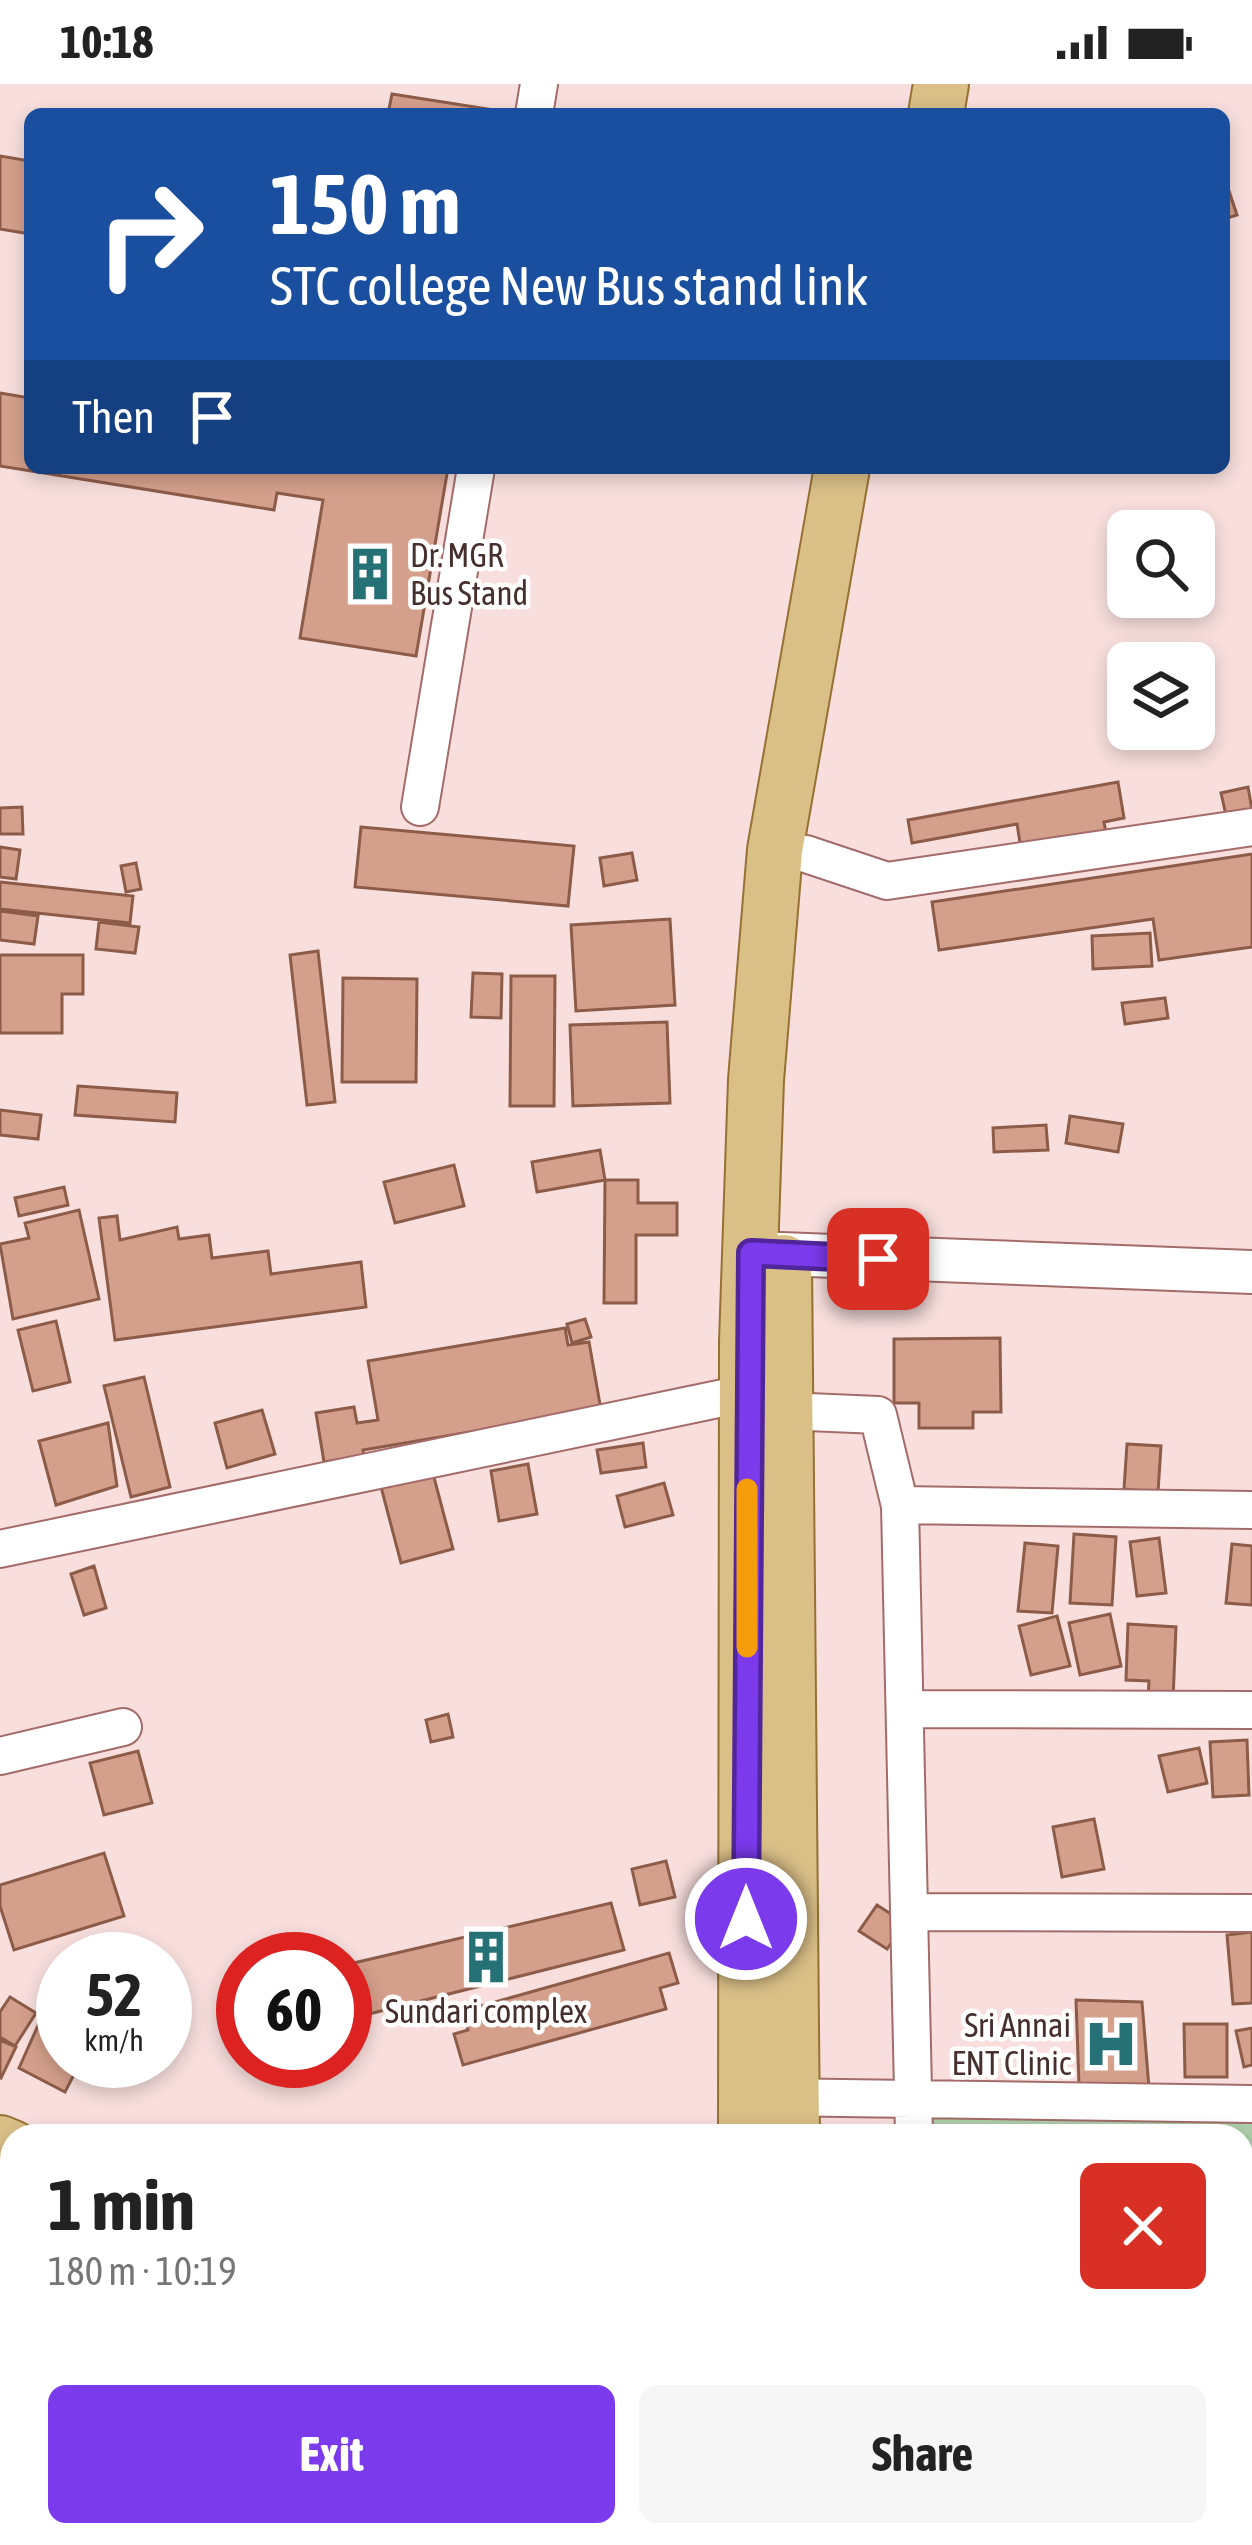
<!DOCTYPE html>
<meta charset="utf-8">
<style>
body{margin:0;font-family:"Asap Condensed",sans-serif;background:#f6f6f6;color:#222;height:100vh;display:flex;flex-direction:column;font-size:45px;white-space:nowrap}
*{box-sizing:border-box;margin:0}
p{font-size:39px;color:#767676}
.icon{flex:none;width:66px;height:66px;fill:none;stroke:currentColor;stroke-width:2;stroke-linecap:round;stroke-linejoin:round}
.map{position:relative;flex:1;overflow:hidden}
.details{position:absolute;left:0px;top:2040px;width:1254px;height:423px;display:flex;flex-direction:column;background:#fff;border-radius:36px 36px 0 0;box-shadow:0 6px 18px #0003}
.details>*{flex:none}
.guide{position:absolute;left:24px;top:24px;width:1206px;height:366px;border-radius:18px;box-shadow:0 6px 18px #0003;background:#1a4fa0;color:#fff;overflow:hidden}
.buttons{position:absolute;left:1107px;top:426px;display:grid;gap:24px}
.buttons a{display:grid;place-items:center;width:108px;height:108px;border-radius:18px;background:#fff;box-shadow:0 6px 18px #0003;font-size:60px}
.speed{position:absolute;left:36px;top:1848px;display:flex;gap:24px;font-size:60px;font-weight:700;text-align:center}
.speed>*{display:grid;place-content:center;width:156px;height:156px;border-radius:50%;background:#fff;box-shadow:0 6px 18px #0003;line-height:1}
.speed small{font-size:30px;font-weight:400}
.speed .limit{border:18px solid #d22;background:#fff;color:#111}
.pin{position:absolute;display:grid;place-items:center;width:102px;height:102px;color:#fff;margin:-51px;border-radius:24px;box-shadow:0 6px 18px #0006}
.me{position:absolute;width:132px;margin:-66px;rotate:0deg;stroke-linejoin:round;filter:drop-shadow(0 0 9px #0008)}
.turn{display:flex;align-items:center;gap:42px;height:252px;padding:0 48px;font-size:54px}
.turn .icon{width:156px;height:156px;stroke-width:2.5}
.turn b{display:block;font-size:84px;line-height:102px}
.then{display:flex;align-items:center;height:114px;padding:0 48px;background:#0003;gap:24px;font-size:45px}
.round{display:grid;place-items:center;flex:none;width:126px;height:126px;border-radius:18px;background:#f6f6f6}
.overview{display:flex;align-items:center;justify-content:space-between;height:204px;padding:0 48px}
h1{font-size:72px;font-weight:700;line-height:90px}
.cta{display:flex;gap:24px;margin-top:auto;padding:24px 48px}
.cta a{flex:1;height:138px;border-radius:18px;background:#7c3aed;color:#fff;font-size:48px;font-weight:700;line-height:138px;text-align:center}
.cta a+a{background:#f6f6f6;color:#222}
.status{display:flex;justify-content:space-between;align-items:center;height:84px;padding:0 60px;background:#fff;direction:ltr}
.status svg{height:33px;fill:currentColor}
.map>svg:first-child{display:block}
.green{fill:#aeceaa}
.building{fill:#d5a08b;stroke:#8c5c49;stroke-width:3}
.lines{fill:none;stroke-linecap:round;stroke-linejoin:round}
.minor-casing{stroke:#a36c6a;stroke-width:40}
.tertiary-casing{stroke:#a36c6a;stroke-width:46}
.primary-casing{stroke:#977134;stroke-width:58}
.minor{stroke:#fff;stroke-width:36}
.tertiary{stroke:#fff;stroke-width:42}
.primary{stroke:#dabf87;stroke-width:54}
.route-casing{stroke:#51269a;stroke-width:30}
.route{stroke:#7c3aed;stroke-width:21}
.slow{stroke:#f59e0b;stroke-width:21}
.labels{text-anchor:middle;stroke-width:9;stroke-linejoin:round;paint-order:stroke}
.poi-label{font-size:33px;fill:#472f2e;stroke:#fff;text-anchor:start}
</style>
<div class="status"><b>10:18</b><svg viewBox="0 0 49 12"><path d="M0 12V9h3v3zM5 12V6h3v6zM10 12V3h3v9zM15 12V0h3v12zM26 1h20v11H26zM47 4h2v5h-2z"/></svg></div>
<div class="map">
<svg width="1252" height="2461" viewBox="0 0 1252 2461">
<rect width="100%" height="100%" fill="#f8dfdd"/>
<!-- green -->
<path class="green" d="M 931,2033 L 1252,2038 L 1252,2228 L 1242,2228 L 1242,2052 L 932,2052 Z"/>
<!-- building -->
<path class="building" d="M 392,10 L 507,28 L 507,30 L 388,30 Z
M 0,72 L 30,77 L 30,150 L 0,145 Z
M 1228,104 L 1237,131 L 1224,135 L 1224,106 Z
M 0,309 L 30,314 L 30,384 L 448,384 L 416,572 L 300,554 L 323,416 L 277,409 L 274,426 L 0,382 Z
M 1118,698 L 1124,734 L 1104,738 L 1107,755 L 1022,771 L 1017,740 L 912,759 L 908,736 Z
M 1248,703 L 1252,726 L 1226,731 L 1221,709 Z
M 22,723 L 23,750 L 0,750 L 0,724 Z
M 361,743 L 574,762 L 568,822 L 355,803 Z
M 0,763 L 20,766 L 16,795 L 0,793 Z
M 632,769 L 637,796 L 604,802 L 600,774 Z
M 1252,770 L 1252,863 L 1159,876 L 1153,835 L 939,866 L 932,818 Z
M 136,779 L 141,805 L 126,808 L 121,782 Z
M 0,798 L 133,812 L 130,839 L 0,825 Z
M 0,827 L 38,832 L 34,860 L 0,856 Z
M 670,835 L 675,921 L 576,927 L 571,841 Z
M 99,838 L 139,843 L 135,869 L 96,865 Z
M 1150,849 L 1152,882 L 1093,885 L 1092,852 Z
M 318,867 L 335,1018 L 307,1021 L 290,871 Z
M 0,871 L 83,871 L 83,910 L 62,910 L 62,949 L 0,949 Z
M 473,889 L 502,890 L 501,934 L 471,933 Z
M 511,892 L 555,892 L 554,1022 L 510,1022 Z
M 343,894 L 417,895 L 416,998 L 342,998 Z
M 1165,914 L 1168,934 L 1125,940 L 1122,919 Z
M 667,938 L 670,1019 L 573,1022 L 570,941 Z
M 78,1002 L 177,1009 L 175,1038 L 75,1031 Z
M 0,1026 L 41,1031 L 38,1055 L 0,1051 Z
M 1070,1032 L 1123,1040 L 1118,1068 L 1066,1059 Z
M 1046,1041 L 1048,1066 L 994,1068 L 993,1044 Z
M 600,1066 L 605,1096 L 537,1108 L 532,1078 Z
M 454,1081 L 464,1122 L 395,1139 L 384,1098 Z
M 605,1096 L 638,1096 L 638,1119 L 677,1119 L 677,1151 L 636,1151 L 636,1219 L 604,1219 Z
M 64,1103 L 68,1121 L 19,1132 L 15,1114 Z
M 79,1126 L 99,1215 L 13,1235 L 0,1160 L 29,1154 L 25,1139 Z
M 117,1132 L 120,1156 L 177,1143 L 179,1155 L 209,1151 L 212,1174 L 268,1167 L 271,1190 L 361,1178 L 366,1223 L 115,1256 L 99,1134 Z
M 585,1235 L 591,1253 L 572,1259 L 567,1240 Z
M 56,1237 L 70,1298 L 33,1307 L 18,1246 Z
M 565,1244 L 568,1261 L 589,1258 L 601,1326 L 363,1366 L 364,1372 L 324,1378 L 316,1329 L 354,1323 L 357,1339 L 378,1336 L 368,1277 Z
M 1000,1254 L 1001,1328 L 973,1328 L 973,1344 L 919,1344 L 919,1319 L 894,1319 L 894,1255 Z
M 144,1293 L 170,1403 L 131,1413 L 104,1302 Z
M 262,1326 L 275,1370 L 227,1384 L 215,1339 Z
M 108,1339 L 117,1402 L 56,1421 L 39,1357 Z
M 643,1359 L 646,1383 L 601,1389 L 597,1366 Z
M 1127,1360 L 1161,1362 L 1158,1408 L 1124,1405 Z
M 528,1380 L 537,1430 L 499,1437 L 491,1387 Z
M 432,1386 L 453,1465 L 401,1479 L 380,1399 Z
M 664,1399 L 673,1431 L 625,1443 L 617,1412 Z
M 1074,1450 L 1116,1453 L 1112,1521 L 1070,1519 Z
M 1159,1454 L 1166,1509 L 1137,1512 L 1130,1458 Z
M 1025,1459 L 1058,1462 L 1052,1529 L 1018,1527 Z
M 1232,1460 L 1252,1462 L 1252,1521 L 1226,1519 Z
M 94,1482 L 106,1524 L 84,1531 L 71,1490 Z
M 1110,1530 L 1121,1582 L 1080,1591 L 1069,1539 Z
M 1057,1532 L 1070,1582 L 1031,1591 L 1019,1542 Z
M 1128,1540 L 1176,1543 L 1173,1616 L 1148,1614 L 1149,1597 L 1126,1596 Z
M 448,1630 L 453,1653 L 431,1658 L 426,1636 Z
M 1247,1656 L 1249,1711 L 1213,1713 L 1210,1658 Z
M 1199,1664 L 1207,1699 L 1168,1708 L 1159,1672 Z
M 138,1667 L 152,1719 L 104,1731 L 90,1679 Z
M 1094,1735 L 1104,1785 L 1062,1793 L 1053,1743 Z
M 104,1769 L 124,1832 L 14,1866 L 0,1822 L 0,1801 Z
M 666,1777 L 675,1813 L 640,1821 L 632,1785 Z
M 611,1819 L 624,1866 L 345,1936 L 345,1881 Z
M 877,1821 L 905,1839 L 887,1865 L 859,1847 Z
M 1252,1848 L 1252,1919 L 1233,1920 L 1227,1851 Z
M 669,1869 L 678,1899 L 660,1904 L 666,1925 L 463,1981 L 454,1950 L 468,1946 L 463,1927 Z
M 57,1899 L 63,1902 L 63,1977 L 81,1977 L 65,2008 L 19,1984 Z
M 243,1905 L 243,1962 L 236,1963 L 224,1909 Z
M 10,1913 L 36,1929 L 15,1962 L 0,1953 L 0,1928 Z
M 1076,1916 L 1142,1918 L 1149,2004 L 1079,2001 Z
M 1184,1940 L 1227,1940 L 1227,1993 L 1185,1993 Z
M 1252,1944 L 1252,1981 L 1244,1983 L 1236,1947 Z
M 0,1956 L 16,1963 L 1,1994 L 0,1993 Z
M 1242,2283 L 1252,2283 L 1252,2347 L 1242,2347 Z
M 12,2303 L 12,2376 L 0,2378 L 0,2305 Z
M 1252,2393 L 1252,2443 L 1242,2444 L 1242,2395 Z
M 12,2413 L 12,2451 L 47,2451 L 50,2461 L 7,2461 L 0,2417 Z
M 287,2451 L 290,2461 L 247,2461 L 283,2451 Z
M 587,2451 L 659,2451 L 660,2461 L 588,2461 Z"/>
<g class="lines">
<defs>
<path id="minor" d="M 534,30 L 539,0
M 420,723 L 476,384
M 775,766 L 806,770 L 887,797 L 1252,743
M 785,1327 L 878,1331 L 900,1422
M 0,1465 L 747,1309
M 905,1625 L 1252,1626
M 0,1672 L 123,1643
M 909,1828 L 1252,1829
M 772,2013 L 1252,2020
M 914,2052 L 900,1421 L 1252,1426
M 1242,2249 L 1252,2249
M 925,2451 L 926,2461"/>
<path id="tertiary" d="M 756,1169 L 1252,1188"/>
<path id="primary" d="M 936,30 L 941,0
M 784,1178 L 792,2052
M 746,2052 L 747,1258 L 756,996 L 775,766 L 842,384
M 0,2059 L 12,2064
M 480,2451 L 488,2461
M 760,2451 L 760,2461"/>
</defs>
<!-- minor casing -->
<use href="#minor" class="minor-casing"/>
<!-- tertiary casing -->
<use href="#tertiary" class="tertiary-casing"/>
<!-- primary casing -->
<use href="#primary" class="primary-casing"/>
<!-- minor -->
<use href="#minor" class="minor"/>
<!-- tertiary -->
<use href="#tertiary" class="tertiary"/>
<!-- primary -->
<use href="#primary" class="primary"/>
</g>
<g class="lines">
<defs>
<path id="route" d="M 746,1835 L 751,1169 L 878,1175"/>
</defs>
<!-- route casing -->
<use href="#route" class="route-casing"/>
<!-- route -->
<use href="#route" class="route"/>
<!-- slow -->
<path class="slow" d="M 747,1405 L 747,1563"/>
</g>
<!-- icons -->
<defs>
<symbol id="building-bare" viewBox="-9 -9 18 18"><path d="M-4-6H4V6H1V3H-1V6H-4ZM-2.5-4.3h1.7v1.8h-1.7ZM.8-4.3h1.7v1.8H.8ZM-2.5-1h1.7V.8h-1.7ZM.8-1h1.7V.8H.8Z" fill="#267176" stroke="#fff" stroke-width="2.5" paint-order="stroke"/></symbol>
<symbol id="hospital-bare" viewBox="-9 -9 18 18"><path d="M-5-5h3v3.5h4V-5h3V5h-3V1.5h-4V5h-3Z" fill="#267176" stroke="#fff" stroke-width="2.5" paint-order="stroke"/></symbol>
</defs>
<g fill-rule="evenodd">
<use href="#building-bare" x="332" y="452" width="76" height="76"/>
<use href="#building-bare" x="448" y="1835" width="76" height="76"/>
<use href="#hospital-bare" x="1073" y="1922" width="76" height="76"/>
</g>
<g class="labels">
<!-- poi labels -->
<g class="poi-label">
<text x="410" y="483">Dr. MGR<tspan x="410" dy="38">Bus Stand</tspan></text>
<text x="486" y="1939" text-anchor="middle">Sundari complex</text>
<text x="1071" y="1953" text-anchor="end">Sri Annai<tspan x="1071" dy="38">ENT Clinic</tspan></text>
</g>
</g>
</svg>
<div class="buttons">
<a><svg class="icon" aria-label="search" viewBox="0 0 24 24"><circle cx="10" cy="10" r="6"/><path d="M15 15l6 6"/></svg></a>
<a><svg class="icon" aria-label="layers" viewBox="0 0 24 24"><path d="M12 4l9 5-9 5-9-5zM3 14l9 5 9-5"/></svg></a>
</div>
<div class="speed"><div>52<small>km/h</small></div><div class="limit">60</div></div>
<div class="pin" style="left:878px;top:1175px;background:#d93025"><svg class="icon" aria-label="arrive" viewBox="0 0 24 24"><path d="M6 21V4h12l-3 4 3 4H6"/></svg></div>
<svg class="me" style="left:746px;top:1835px" viewBox="-20 -20 40 40"><circle r="17" fill="#7c3aed" stroke="#fff" stroke-width="3"/><path d="M0-11L8 9 0 5-8 9z" fill="#fff"/></svg>
<div class="guide">
<div class="turn"><svg class="icon" aria-label="right" viewBox="0 0 24 24"><path d="M7 20v-9h11M14 6l5 5-5 5"/></svg><div><b>150 m</b>STC college New Bus stand link</div></div>
<div class="then">Then<svg class="icon" aria-label="arrive" viewBox="0 0 24 24"><path d="M6 21V4h12l-3 4 3 4H6"/></svg></div>
</div>
<section class="details">
<div class="overview"><div><h1>1 min</h1><p>180 m · 10:19</p></div><a class="round" style="background:#d93025;color:#fff"><svg class="icon" aria-label="close" viewBox="0 0 24 24"><path d="M6 6l12 12M18 6L6 18"/></svg></a></div>
<div class="cta"><a>Exit</a><a>Share</a></div>
</section>
</div>
